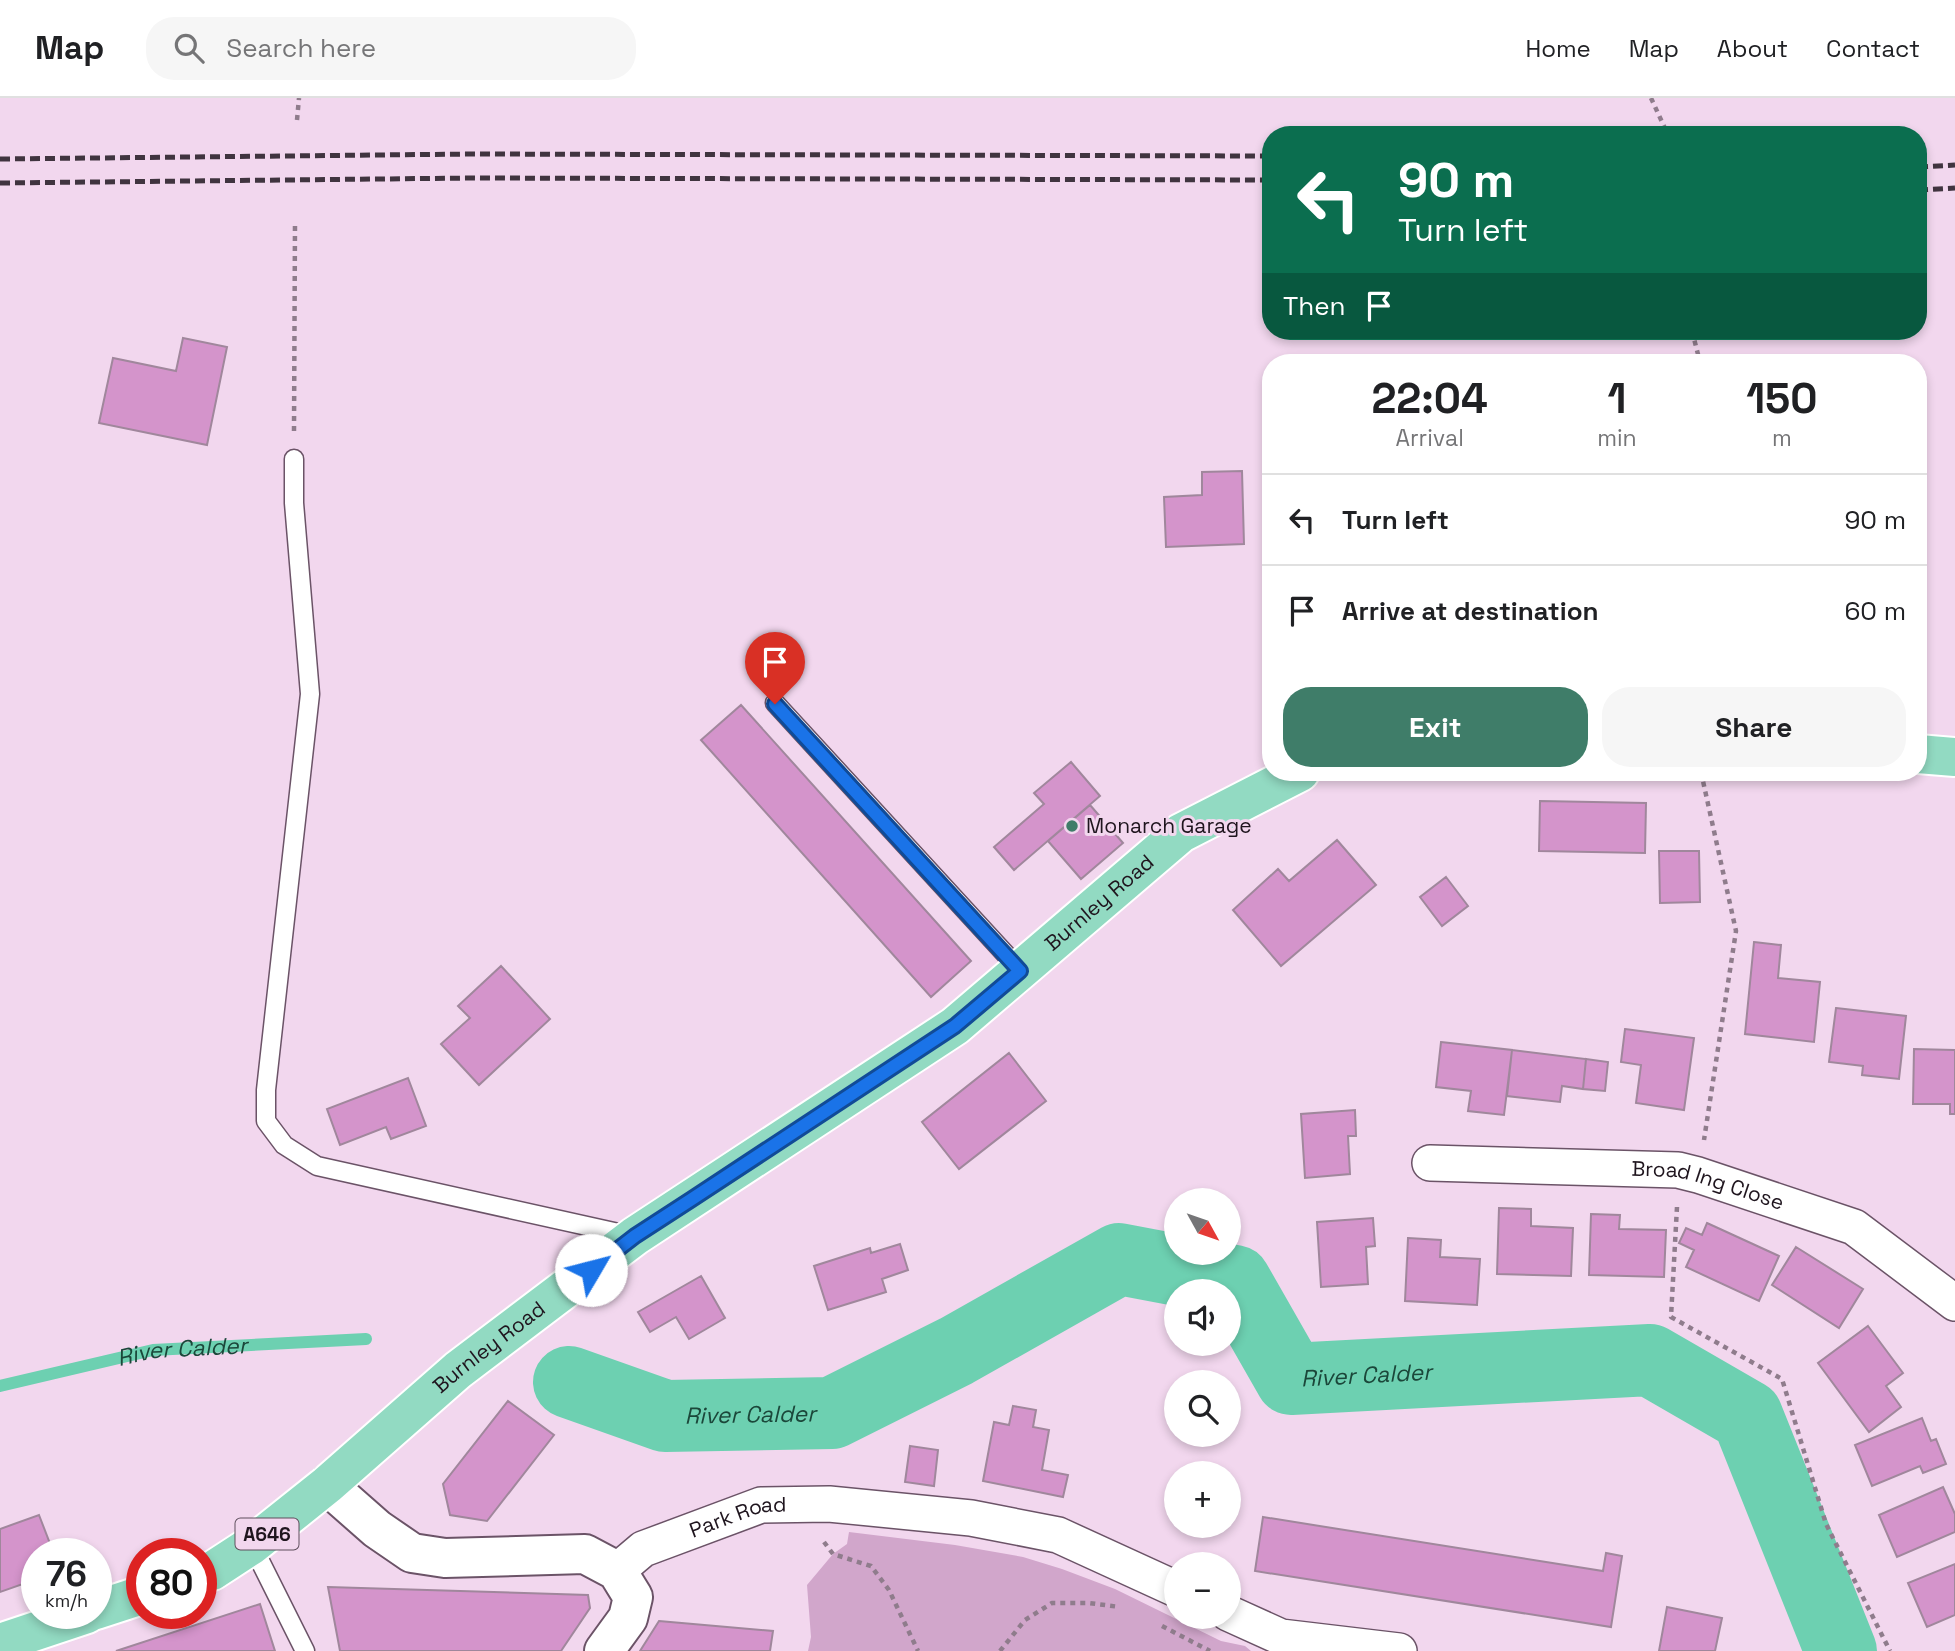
<!DOCTYPE html>
<meta charset="utf-8">
<style>
body{margin:0;font-family:"Space Grotesk",sans-serif;background:#f6f6f6;color:#202124;height:100vh;display:flex;flex-direction:column;font-size:26px;white-space:nowrap}
*{box-sizing:border-box;margin:0}
p{font-size:23px;color:#757577}
.icon{flex:none;width:38px;height:38px;fill:none;stroke:currentColor;stroke-width:2;stroke-linecap:round;stroke-linejoin:round}
.map{position:relative;flex:1;overflow:hidden}
.details{position:absolute;left:1262px;top:256px;width:665px;height:427px;display:flex;flex-direction:column;background:#fff;border-radius:28px;box-shadow:0 4px 10px #0003}
.details>*{flex:none}
.hud{position:absolute;left:1262px;top:28px;width:665px;height:214px;border-radius:28px;box-shadow:0 4px 10px #0003;background:#0b6e4f;color:#fff;overflow:hidden}
.needle{width:46px;rotate:130deg}
.tools{position:absolute;left:1164px;top:1090px;display:grid;gap:14px}
.tools a{display:grid;place-items:center;width:77px;height:77px;border-radius:50%;background:#fff;box-shadow:0 4px 10px #0003;font-size:35px}
.speed{position:absolute;left:21px;top:1440px;display:flex;gap:14px;font-size:35px;font-weight:700;text-align:center}
.speed>*{display:grid;place-content:center;width:91px;height:91px;border-radius:50%;background:#fff;box-shadow:0 4px 10px #0003;line-height:1}
.speed small{font-size:18px;font-weight:400}
.speed .limit{border:10px solid #d22;background:#fff;color:#111}
.pin{position:absolute;display:grid;place-items:center;width:60px;height:60px;color:#fff;margin:-72px -30px;border-radius:50% 50% 50% 0;rotate:-45deg;box-shadow:0 0 7px #0007}
.pin .icon{rotate:45deg}
.me{position:absolute;width:77px;margin:-38px;rotate:53deg;stroke-linejoin:round;filter:drop-shadow(0 0 5px #0008)}
.turn{display:flex;align-items:center;gap:24px;height:147px;padding:0 21px;font-size:32px}
.turn .icon{width:91px;height:91px;stroke-width:2.5}
.turn b{display:block;font-size:49px;line-height:60px}
.then{display:flex;align-items:center;height:66px;padding:0 21px;background:#0003;gap:14px;font-size:26px}
.eta{display:flex;justify-content:space-evenly;align-items:center;height:119px;text-align:center}
.eta b{font-size:42px;font-weight:600;line-height:49px}
.action{display:flex;gap:14px;margin-top:auto;padding:14px 21px}
.action a{flex:1;height:80px;border-radius:28px;background:#3f7d69;color:#fff;font-size:28px;font-weight:600;line-height:80px;text-align:center}
.action a+a{background:#f6f6f6;color:#202124}
ul{padding:0;list-style:none}
li{display:flex;align-items:center;gap:21px;height:91px;padding:0 21px;border-top:2px solid #e0e0e0}
li div{flex:1}
li b{display:block;font-size:26px}
li em{font-style:normal}
header{display:flex;align-items:center;gap:42px;box-sizing:border-box;height:98px;padding:0 35px;background:#fff;border-bottom:2px solid #e0e0e0}
header strong{font-size:33px}
nav{display:flex;gap:38px;margin-inline-start:auto;font-size:24px}
.search{width:490px;height:63px;background:#f6f6f6;display:flex;align-items:center;gap:18px;box-sizing:border-box;padding:0 24px;border-radius:28px;color:#757577;font-size:26px}
.map>svg:first-child{display:block}
.green{fill:#d1a6cb}
.lines{fill:none;stroke-linecap:round;stroke-linejoin:round}
.stream{stroke:#6dd0b1;stroke-width:12}
.river{stroke:#6dd0b1;stroke-width:72}
.building{fill:#d494cb;stroke:#a0879c;stroke-width:2}
.service-casing{stroke:#6b5367;stroke-width:21}
.minor-casing{stroke:#6b5367;stroke-width:38}
.tertiary-casing{stroke:#6b5367;stroke-width:42}
.trunk-casing{stroke:#fff;stroke-width:42}
.path{stroke:#8f7c8c;stroke-width:4.5;stroke-dasharray:5 5;stroke-linecap:butt}
.service{stroke:#fff;stroke-width:18}
.minor{stroke:#fff;stroke-width:35}
.tertiary{stroke:#fff;stroke-width:38}
.trunk{stroke:#92dac2;stroke-width:38}
.rail{stroke:#40343f;stroke-width:5;stroke-dasharray:10 5;stroke-linecap:butt}
.route-casing{stroke:#114b97;stroke-width:18}
.route{stroke:#1a73e8;stroke-width:12}
.poi-dot{fill:#3f7d69;stroke:#f2d7ee;stroke-width:2.5}
.labels{text-anchor:middle;stroke-width:6;stroke-linejoin:round;paint-order:stroke}
.shield{fill:#f2d7ee;stroke:#5e4f5c;stroke-width:2}
.shield-label{font-size:19px;font-weight:bold;fill:#1f151e}
.poi-label{font-size:21px;fill:#1f151e;stroke:#f2d7ee;text-anchor:start}
.street-label{font-size:21px;fill:#1f151e;stroke:#f2d7ee}
.water-label{font-size:23px;font-style:italic;fill:#1b473a;stroke:#f2d7ee}
</style>
<header>
<strong>Map</strong>
<div class="search"><svg class="icon" aria-label="search" viewBox="0 0 24 24"><circle cx="10" cy="10" r="6"/><path d="M15 15l6 6"/></svg>Search here</div>
<nav><a>Home</a><a>Map</a><a>About</a><a>Contact</a></nav>
</header>
<div class="map">
<svg width="1955" height="1553" viewBox="0 0 1955 1553">
<rect width="100%" height="100%" fill="#f2d7ee"/>
<!-- green -->
<path class="green" d="M 849,1434 L 955,1447 L 1023,1459 L 1062,1471 L 1115,1491 L 1221,1543 L 1245,1548 L 1251,1553 L 808,1553 L 811,1539 L 807,1487 L 833,1456 L 847,1446 Z"/>
<g class="lines">
<!-- stream -->
<path class="stream" id="s1" d="M 0,1288 L 153,1252 L 366,1241"/>
<!-- river -->
<path class="river" id="s2" d="M 569,1284 L 665,1318 L 832,1315 L 956,1253 L 1119,1161 L 1235,1183 L 1291,1281 L 1650,1262 L 1747,1318 L 1841,1553"/>
</g>
<!-- building -->
<path class="building" d="M 183,240 L 227,249 L 207,347 L 99,325 L 113,260 L 176,273 Z
M 1242,373 L 1244,446 L 1166,449 L 1164,399 L 1202,397 L 1202,374 Z
M 741,607 L 971,863 L 931,899 L 701,642 Z
M 1071,664 L 1100,698 L 1014,772 L 994,749 L 1044,706 L 1034,695 Z
M 1540,703 L 1646,705 L 1645,755 L 1539,753 Z
M 1090,707 L 1123,745 L 1081,781 L 1048,743 Z
M 1337,742 L 1376,787 L 1281,868 L 1233,812 L 1278,771 L 1289,783 Z
M 1659,753 L 1699,753 L 1700,804 L 1660,805 Z
M 1446,779 L 1468,808 L 1442,828 L 1420,799 Z
M 1754,844 L 1781,847 L 1778,880 L 1820,884 L 1814,944 L 1745,936 Z
M 501,868 L 550,921 L 479,987 L 441,946 L 470,920 L 458,908 Z
M 1836,910 L 1906,918 L 1899,981 L 1862,977 L 1863,968 L 1829,964 Z
M 1625,931 L 1694,940 L 1684,1012 L 1636,1005 L 1641,967 L 1621,964 Z
M 1441,944 L 1512,952 L 1504,1017 L 1468,1013 L 1471,993 L 1436,989 Z
M 1914,951 L 1955,952 L 1955,1016 L 1950,1016 L 1950,1006 L 1913,1006 Z
M 1512,952 L 1586,961 L 1583,991 L 1562,988 L 1560,1004 L 1507,998 Z
M 1009,955 L 1046,1003 L 959,1071 L 922,1024 Z
M 1586,961 L 1608,964 L 1605,993 L 1583,991 Z
M 408,980 L 426,1028 L 391,1041 L 386,1029 L 340,1047 L 327,1011 Z
M 1355,1012 L 1356,1038 L 1348,1038 L 1350,1076 L 1305,1080 L 1301,1016 Z
M 1499,1110 L 1531,1111 L 1531,1128 L 1573,1130 L 1571,1178 L 1497,1176 Z
M 1591,1116 L 1620,1117 L 1619,1131 L 1666,1132 L 1664,1179 L 1589,1177 Z
M 1373,1120 L 1375,1148 L 1366,1149 L 1368,1186 L 1321,1189 L 1317,1124 Z
M 1707,1125 L 1779,1158 L 1759,1203 L 1686,1169 L 1694,1152 L 1679,1145 L 1686,1130 L 1702,1137 Z
M 1408,1140 L 1441,1142 L 1440,1159 L 1480,1161 L 1477,1207 L 1405,1203 Z
M 900,1146 L 908,1172 L 882,1181 L 886,1194 L 828,1212 L 814,1168 L 870,1150 L 871,1155 Z
M 1796,1149 L 1863,1191 L 1839,1230 L 1772,1187 Z
M 701,1178 L 725,1220 L 689,1241 L 676,1219 L 650,1234 L 638,1214 Z
M 1868,1228 L 1903,1275 L 1886,1288 L 1901,1309 L 1869,1334 L 1818,1265 Z
M 508,1303 L 554,1337 L 487,1423 L 450,1417 L 443,1386 Z
M 1013,1308 L 1036,1312 L 1033,1329 L 1049,1332 L 1042,1372 L 1068,1377 L 1063,1399 L 983,1383 L 994,1324 L 1009,1327 Z
M 1922,1320 L 1931,1343 L 1936,1341 L 1946,1366 L 1923,1375 L 1920,1368 L 1872,1388 L 1855,1347 Z
M 910,1348 L 938,1352 L 934,1388 L 905,1384 Z
M 1943,1389 L 1955,1416 L 1955,1434 L 1897,1459 L 1879,1417 Z
M 39,1417 L 54,1456 L 37,1456 L 37,1481 L 0,1494 L 0,1431 Z
M 1263,1419 L 1603,1473 L 1606,1455 L 1622,1458 L 1611,1529 L 1255,1473 Z
M 1955,1466 L 1955,1517 L 1927,1529 L 1908,1485 Z
M 328,1489 L 588,1497 L 590,1510 L 561,1553 L 340,1553 Z
M 260,1506 L 275,1553 L 116,1553 Z
M 1667,1509 L 1722,1520 L 1715,1553 L 1659,1553 Z
M 659,1523 L 773,1533 L 770,1553 L 640,1553 Z"/>
<g class="lines">
<defs>
<path id="service" d="M 294,361 L 294,405 L 310,596 L 266,992 L 266,1023 L 284,1047 L 317,1068 L 632,1138
M 775,605 L 1021,873
M 252,1447 L 305,1553"/>
<g id="minor">
<path id="s3" d="M 1430,1065 L 1678,1072 L 1698,1077 L 1854,1129 L 1955,1205"/>
<path id="s4" d="M 617,1473 L 643,1451 L 761,1407 L 829,1406 L 971,1420 L 1058,1437 L 1176,1491"/>
<path d="M 1228,1515 L 1281,1539 L 1399,1553"/>
</g>
<path id="tertiary" d="M 327,1387 L 377,1431 L 412,1455 L 445,1460 L 585,1456 L 617,1473 L 633,1499 L 628,1520 L 604,1553"/>
<g id="trunk">
<path d="M 1918,656 L 1955,659"/>
<path id="s5" d="M 201,1476 L 212,1473 L 252,1447 L 327,1387 L 458,1272 L 635,1138 L 955,928 L 1181,735 L 1300,674"/>
<path d="M 96,1512 L 142,1497"/>
<path d="M 0,1545 L 87,1516"/>
</g>
</defs>
<!-- service casing -->
<use href="#service" class="service-casing"/>
<!-- minor casing -->
<use href="#minor" class="minor-casing"/>
<!-- tertiary casing -->
<use href="#tertiary" class="tertiary-casing"/>
<!-- trunk casing -->
<use href="#trunk" class="trunk-casing"/>
<!-- path -->
<path class="path" d="M 1651,0 L 1668,37
M 297,22 L 299,0
M 1692,233 L 1700,264
M 294,333 L 295,125
M 1701,674 L 1736,833 L 1704,1042
M 1677,1109 L 1671,1219 L 1782,1281 L 1826,1426 L 1890,1553
M 824,1444 L 833,1456 L 871,1468 L 889,1492 L 918,1553
M 1162,1528 L 1210,1553
M 1000,1553 L 1025,1522 L 1052,1505 L 1089,1505 L 1120,1509"/>
<!-- service -->
<use href="#service" class="service"/>
<!-- minor -->
<use href="#minor" class="minor"/>
<!-- tertiary -->
<use href="#tertiary" class="tertiary"/>
<!-- trunk -->
<use href="#trunk" class="trunk"/>
<!-- rail -->
<path class="rail" d="M 0,61 L 472,56 L 1270,58
M 1918,69 L 1955,67
M 0,85 L 473,80 L 1270,82
M 1918,92 L 1955,90"/>
</g>
<g class="lines">
<defs>
<path id="route" d="M 591,1172 L 635,1138 L 692,1101 L 955,928 L 1020,873 L 775,606"/>
</defs>
<!-- route casing -->
<use href="#route" class="route-casing"/>
<!-- route -->
<use href="#route" class="route"/>
</g>
<!-- markers -->
<circle class="poi-dot" cx="1072" cy="728" r="7"/>
<g class="labels">
<!-- shield labels -->
<rect class="shield" x="235.5" y="1420.5" width="63" height="31" rx="5"/>
<g class="shield-label">
<text x="267" y="1443">A646</text>
</g>
<!-- poi labels -->
<g class="poi-label">
<text x="1086" y="735">Monarch Garage</text>
</g>
<!-- street labels -->
<g class="street-label">
<text dy="7" stroke="none"><textPath href="#s5" startOffset="1124">Burnley Road</textPath></text>
<text dy="7" stroke="none"><textPath href="#s3" startOffset="280">Broad Ing Close</textPath></text>
<text dy="7" stroke="none"><textPath href="#s5" startOffset="368">Burnley Road</textPath></text>
<text dy="7" stroke="none"><textPath href="#s4" startOffset="135">Park Road</textPath></text>
</g>
<!-- water labels -->
<g class="water-label">
<text dy="8" stroke="none"><textPath href="#s1" startOffset="186">River Calder</textPath></text>
<text dy="8" stroke="none"><textPath href="#s2" startOffset="901">River Calder</textPath></text>
<text dy="8" stroke="none"><textPath href="#s2" startOffset="187">River Calder</textPath></text>
</g>
</g>
</svg>
<div class="tools">
<a><svg class="needle" viewBox="-14 -14 28 28"><path d="M0-13l5 13h-10z" fill="#e53935"/><path d="M0 13l5-13h-10z" fill="#757577"/></svg></a>
<a><svg class="icon" aria-label="sound" viewBox="0 0 24 24"><path d="M4 9h4l5-4v14l-5-4H4zM17 9q2 3 0 6"/></svg></a>
<a><svg class="icon" aria-label="search" viewBox="0 0 24 24"><circle cx="10" cy="10" r="6"/><path d="M15 15l6 6"/></svg></a>
<a>+</a>
<a>−</a>
</div>
<div class="speed"><div>76<small>km/h</small></div><div class="limit">80</div></div>
<div class="pin" style="left:775px;top:606px;background:#d93025"><svg class="icon" aria-label="arrive" viewBox="0 0 24 24"><path d="M6 21V4h12l-3 4 3 4H6"/></svg></div>
<svg class="me" style="left:591px;top:1172px" viewBox="-20 -20 40 40"><circle r="19" fill="#fff"/><path d="M0-13L10 11 0 6-10 11z" fill="#1a73e8"/></svg>
<div class="hud">
<div class="turn"><svg class="icon" aria-label="left" viewBox="0 0 24 24"><path d="M17 20v-9H6M10 6l-5 5 5 5"/></svg><div><b>90 m</b>Turn left</div></div>
<div class="then">Then<svg class="icon" aria-label="arrive" viewBox="0 0 24 24"><path d="M6 21V4h12l-3 4 3 4H6"/></svg></div>
</div>
<section class="details">
<div class="eta">
<div><b>22:04</b><p>Arrival</p></div>
<div><b>1</b><p>min</p></div>
<div><b>150</b><p>m</p></div>
</div>
<ul>
<li><svg class="icon" aria-label="left" viewBox="0 0 24 24"><path d="M17 20v-9H6M10 6l-5 5 5 5"/></svg><div><b>Turn left</b></div><em>90 m</em></li>
<li><svg class="icon" aria-label="arrive" viewBox="0 0 24 24"><path d="M6 21V4h12l-3 4 3 4H6"/></svg><div><b>Arrive at destination</b></div><em>60 m</em></li>
</ul>
<div class="action"><a>Exit</a><a>Share</a></div>
</section>
</div>
